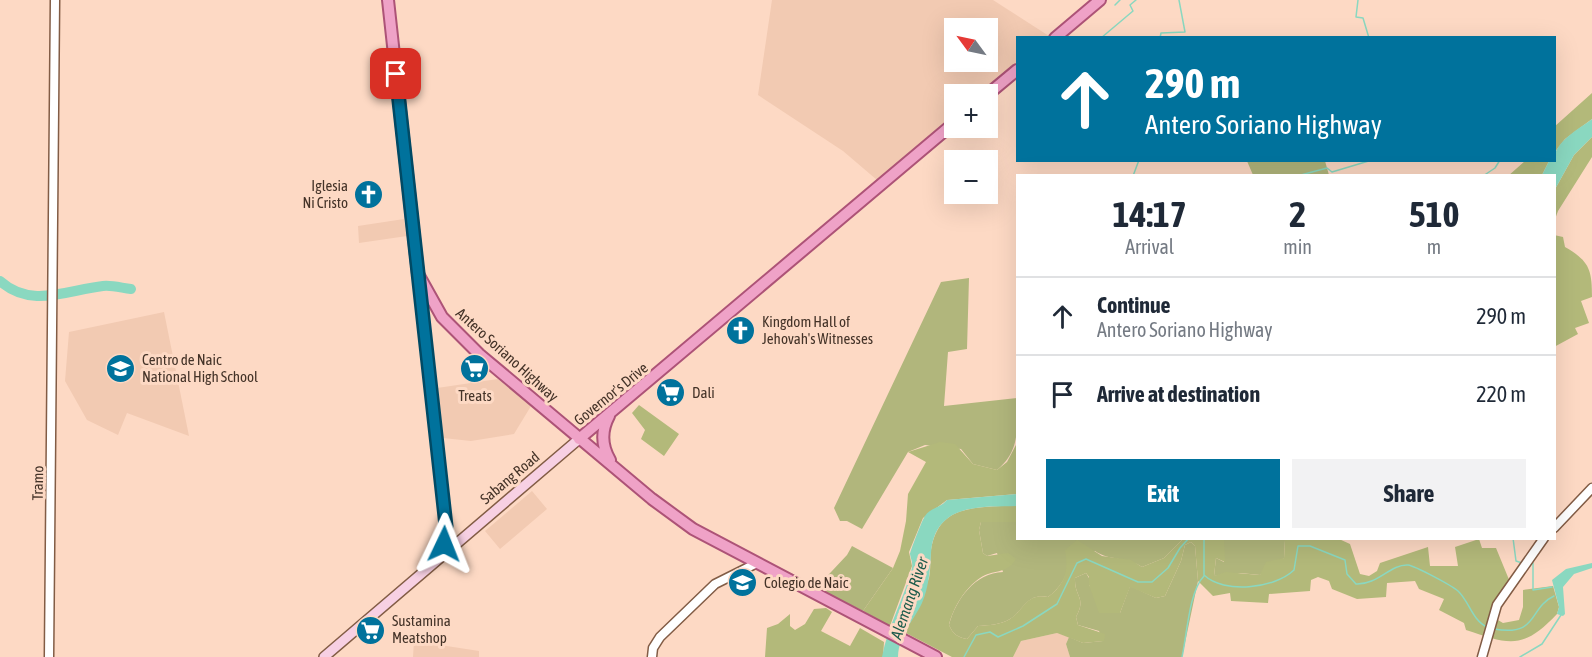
<!DOCTYPE html>
<meta charset="utf-8">
<style>
body{margin:0;font-family:"Asap Condensed",sans-serif;background:#f2f2f3;color:#1f2937;height:100vh;display:flex;flex-direction:column;font-size:22px;white-space:nowrap}
*{box-sizing:border-box;margin:0}
p{font-size:20px;color:#747a83}
.icon{flex:none;width:33px;height:33px;fill:none;stroke:currentColor;stroke-width:2;stroke-linecap:round;stroke-linejoin:round}
.map{position:relative;flex:1;overflow:hidden}
.sheet{position:absolute;left:1016px;top:174px;width:540px;height:366px;display:flex;flex-direction:column;background:#fff;border-radius:0px;box-shadow:0 6px 24px #0002}
.sheet>*{flex:none}
.guide{position:absolute;left:1016px;top:36px;width:540px;height:126px;border-radius:0px;box-shadow:0 6px 24px #0002;background:#00729c;color:#fff;overflow:hidden}
.needle{width:39px;rotate:303deg}
.controls{position:absolute;left:944px;top:18px;display:grid;gap:12px}
.controls a{display:grid;place-items:center;width:54px;height:54px;border-radius:0px;background:#fff;box-shadow:0 6px 24px #0002;font-size:30px}
.pin{position:absolute;display:grid;place-items:center;width:51px;height:51px;color:#fff;margin:-26px;border-radius:12px;box-shadow:0 3px 9px #0006}
.me{position:absolute;width:66px;margin:-33px;rotate:2deg;stroke-linejoin:round;filter:drop-shadow(0 0 4px #0008)}
.turn{display:flex;align-items:center;gap:21px;height:126px;padding:0 30px;font-size:27px}
.turn .icon{width:78px;height:78px;stroke-width:2.5}
.turn b{display:block;font-size:42px;line-height:51px}
.eta{display:flex;justify-content:space-evenly;align-items:center;height:102px;text-align:center}
.eta b{font-size:36px;font-weight:700;line-height:42px}
.action{display:flex;gap:12px;margin-top:auto;padding:12px 30px}
.action a{flex:1;height:69px;border-radius:0px;background:#00729c;color:#fff;font-size:24px;font-weight:700;line-height:69px;text-align:center}
.action a+a{background:#f2f2f3;color:#1f2937}
ul{padding:0;list-style:none}
li{display:flex;align-items:center;gap:18px;height:78px;padding:0 30px;border-top:2px solid #e0e1e3}
li div{flex:1}
li b{display:block;font-size:22px}
li em{font-style:normal}
.map>svg:first-child{display:block}
.built{fill:#f2cab2;fill-rule:evenodd}
.green{fill:#b1b67c}
.forest{fill:#b3b97a}
.water{fill:#8ad8c0}
.lines{fill:none;stroke-linecap:round;stroke-linejoin:round}
.stream{stroke:#8ad8c0;stroke-width:1.5}
.river{stroke:#8ad8c0;stroke-width:10}
.tertiary-casing{stroke:#825c45;stroke-width:11}
.secondary-casing{stroke:#825c45;stroke-width:12}
.primary-casing{stroke:#ad5377;stroke-width:14}
.tertiary{stroke:#fff;stroke-width:8}
.secondary{stroke:#f7d0e3;stroke-width:9}
.primary{stroke:#efa2c7;stroke-width:10}
.route-casing{stroke:#004a65;stroke-width:15}
.route{stroke:#00729c;stroke-width:10}
.labels{text-anchor:middle;stroke-width:6;stroke-linejoin:round;paint-order:stroke}
.poi-label{font-size:15px;fill:#443328;stroke:#fdd9c4;text-anchor:start}
.street-label{font-size:15px;fill:#443328;stroke:#fdd9c4}
.water-label{font-size:16px;font-style:italic;fill:#1d5c4c;stroke:#fdd9c4}
</style>
<div class="map">
<svg width="1592" height="657" viewBox="0 0 1592 657">
<rect width="100%" height="100%" fill="#fdd9c4"/>
<!-- built -->
<path class="built" d="M 772,0 L 993,0 L 1049,36 L 1017,38 L 1017,63 L 979,94 L 954,94 L 954,115 L 877,180 L 843,151 L 758,95 ZM 987,28 L 987,62 L 954,62 L 954,28 Z
M 404,219 L 407,236 L 359,243 L 358,226 Z
M 164,312 L 189,436 L 127,413 L 118,435 L 87,420 L 65,381 L 69,332 Z
M 498,379 L 531,406 L 514,434 L 471,441 L 443,438 L 437,388 Z
M 532,491 L 547,509 L 500,549 L 485,531 Z
M 1057,633 L 1069,637 L 1066,644 L 1070,657 L 1013,657 L 1021,641 Z
M 414,641 L 479,651 L 479,657 L 413,657 Z"/>
<!-- green -->
<path class="green" d="M 1247,161 L 1325,161 L 1329,175 L 1253,175 Z
M 969,278 L 967,349 L 948,352 L 944,406 L 1017,398 C 1017,427 1021,450 997,470 L 973,464 L 961,449 L 925,445 L 908,452 L 862,529 L 847,521 L 840,521 L 834,508 L 941,282 Z
M 987,520 L 1017,522 L 1017,538 L 1183,539 L 1164,558 L 1142,567 C 1125,556 1109,561 1095,551 L 1067,557 C 1070,574 1061,587 1048,597 C 1027,593 1025,609 1010,619 C 1000,625 989,625 978,626 L 967,639 C 957,637 953,634 949,625 C 956,599 975,573 1003,572 L 997,553 L 987,556 L 983,553 L 979,530 L 981,522 Z
M 1224,539 L 1293,539 L 1285,540 L 1284,558 L 1260,575 L 1240,573 L 1214,576 L 1216,558 L 1224,562 Z
M 1191,542 L 1195,546 L 1198,581 L 1182,657 L 1070,657 L 1066,644 L 1069,637 L 1083,643 L 1103,641 L 1099,631 L 1078,625 L 1076,617 C 1087,597 1074,597 1075,578 L 1086,573 L 1089,578 L 1089,585 L 1108,612 L 1120,613 L 1130,586 L 1156,598 L 1165,596 L 1181,561 L 1185,545 Z
M 852,546 L 893,568 L 863,611 L 816,588 L 847,555 Z"/>
<!-- forest -->
<path class="forest" d="M 1592,93 L 1592,119 L 1565,139 L 1554,153 L 1554,127 Z
M 1592,137 L 1592,157 L 1558,211 L 1554,222 L 1554,191 L 1574,155 Z
M 1525,161 L 1549,161 L 1542,175 L 1508,176 Z
M 1554,235 L 1563,237 L 1565,247 C 1589,261 1592,269 1592,297 L 1581,301 L 1589,323 L 1575,328 L 1578,334 L 1554,347 Z
M 639,405 L 679,434 L 664,456 L 641,439 L 645,430 L 632,413 Z
M 940,442 L 955,444 L 973,464 L 997,470 L 1007,462 L 1017,443 L 1017,494 L 947,500 L 923,518 L 909,552 L 912,566 L 890,626 L 863,611 L 893,568 L 900,551 L 906,521 L 908,494 L 926,462 L 908,452 Z
M 1001,506 L 1017,506 L 1017,522 L 981,522 L 979,530 L 983,553 L 987,556 L 1008,553 L 1016,559 C 1006,575 993,569 980,578 C 965,588 953,608 949,625 C 953,634 957,637 967,639 L 978,626 C 989,625 1000,625 1010,619 C 1025,609 1026,593 1048,597 C 1065,584 1069,571 1065,550 L 1077,540 L 1102,556 L 1131,560 L 1142,567 L 1164,558 L 1183,539 L 1224,539 L 1225,562 L 1216,558 L 1214,576 L 1226,572 L 1260,575 L 1266,562 L 1284,558 L 1285,540 L 1339,539 L 1350,544 L 1360,574 L 1369,576 L 1377,571 L 1380,563 L 1428,547 L 1430,566 L 1458,566 L 1455,547 L 1479,539 L 1482,548 L 1496,548 L 1510,582 L 1491,616 L 1503,623 L 1519,620 L 1523,607 L 1523,590 L 1553,586 L 1559,607 L 1557,614 C 1522,651 1509,644 1466,630 L 1464,623 L 1439,610 L 1444,599 L 1419,589 L 1415,581 L 1387,583 L 1386,597 L 1357,599 L 1332,589 L 1329,581 L 1318,577 L 1311,580 L 1310,591 L 1269,594 L 1268,603 L 1231,601 L 1230,593 L 1213,596 L 1198,581 L 1195,546 L 1191,542 L 1185,545 L 1181,561 L 1165,596 L 1156,598 L 1130,587 L 1120,613 L 1099,613 L 1089,585 L 1089,577 L 1086,573 L 1075,578 C 1074,597 1087,597 1076,617 L 1078,625 L 1105,634 L 1104,641 L 1083,643 L 1057,633 L 1021,641 L 1013,657 L 952,657 L 904,632 C 914,613 922,600 929,578 C 931,568 930,560 931,550 C 938,509 966,508 1001,506 Z
M 826,608 L 832,612 L 821,631 L 850,646 L 860,628 L 884,642 L 883,657 L 765,657 L 767,628 L 778,624 L 790,614 L 790,626 L 795,630 L 805,624 L 814,609 Z"/>
<!-- water -->
<path class="water" d="M 1592,119 L 1592,137 L 1574,155 L 1554,191 L 1554,176 L 1542,175 L 1549,161 L 1554,160 C 1554,142 1579,129 1592,119 Z
M 1017,494 L 1017,506 C 980,507 935,503 931,553 C 930,569 929,587 922,603 C 913,622 899,634 898,657 L 882,657 C 888,625 904,599 912,568 C 913,562 911,560 910,554 C 910,552 922,520 925,516 C 930,508 940,508 947,500 Z
M 1592,563 L 1592,568 L 1574,574 L 1563,587 L 1565,614 L 1563,616 L 1557,614 L 1559,607 L 1552,580 L 1566,569 Z"/>
<g class="lines">
<!-- stream -->
<path class="stream" d="M 1358,0 L 1356,17 L 1363,18 L 1369,38
M 1115,5 L 1120,0
M 1101,38 L 1133,11 L 1130,5 L 1136,0
M 1160,38 L 1161,33 L 1185,32 L 1179,0
M 1133,176 L 1139,160
M 1297,176 L 1327,168 L 1332,172 L 1372,160
M 1483,176 L 1495,168 L 1500,160
M 1204,538 L 1204,575 C 1224,594 1274,589 1294,570 L 1298,546 L 1310,546 L 1345,560 L 1347,574 L 1356,584 C 1378,585 1390,564 1408,565 C 1415,566 1451,585 1458,591 C 1469,601 1472,620 1487,627
M 1513,538 L 1516,561 L 1522,563
M 1530,564 L 1533,563 L 1533,590 L 1552,587
M 1494,629 C 1539,637 1528,608 1554,596
M 964,657 L 976,635 L 990,632 L 998,637 L 1023,626 L 1057,604 L 1077,563 L 1086,559 L 1138,582 L 1152,582 L 1168,568 L 1180,548 L 1189,538
M 1182,657 C 1187,635 1189,591 1204,576
M 1520,657 L 1542,644 L 1561,615"/>
<!-- river -->
<path class="river" d="M 0,281 C 31,309 67,290 103,286 C 112,285 122,288 131,289"/>
<defs>
<path id="tertiary" d="M 1554,528 L 1592,488
M 49,657 L 55,0
M 652,657 L 653,648 L 660,637 L 715,584 L 755,564
M 1482,657 L 1497,605 L 1544,538"/>
<path id="secondary" d="M 419,277 L 446,526 L 444,544 L 437,557
M 324,657 L 579,439"/>
<path id="primary" d="M 388,0 L 418,274 L 442,317 L 479,354 L 652,499 L 693,529 L 936,657
M 1055,38 L 1100,0
M 987,95 L 1017,70
M 609,416 C 601,431 601,445 610,460
M 579,439 L 954,123"/>
</defs>
<!-- tertiary casing -->
<use href="#tertiary" class="tertiary-casing"/>
<!-- secondary casing -->
<use href="#secondary" class="secondary-casing"/>
<!-- primary casing -->
<use href="#primary" class="primary-casing"/>
<!-- tertiary -->
<use href="#tertiary" class="tertiary"/>
<!-- secondary -->
<use href="#secondary" class="secondary"/>
<!-- primary -->
<use href="#primary" class="primary"/>
</g>
<g class="lines">
<defs>
<path id="route" d="M 396,74 L 446,526 L 444,544"/>
</defs>
<!-- route casing -->
<use href="#route" class="route-casing"/>
<!-- route -->
<use href="#route" class="route"/>
</g>
<!-- icons -->
<defs>
<symbol id="church-disc" viewBox="-11 -11 22 22"><circle r="9.5" fill="#00729c" stroke="#fdd9c4"/><path d="M-1.2-6h2.4v3.5h3.3v2.4h-3.3V6h-2.4V-.1h-3.3v-2.4h3.3Z" fill="#fff"/></symbol>
<symbol id="school-disc" viewBox="-11 -11 22 22"><circle r="9.5" fill="#00729c" stroke="#fdd9c4"/><path d="M0-5L7-2L0 1L-7-2ZM-4 1L0 2.5L4 1V4Q0 6-4 4Z" fill="#fff"/></symbol>
<symbol id="supermarket-disc" viewBox="-11 -11 22 22"><circle r="9.5" fill="#00729c" stroke="#fdd9c4"/><path d="M-6-5.5h2.5l.6 2H6L4.5 2H-2.5L-4.4-4H-6ZM-1.5 3.2a1.3 1.3 0 1 0 .1 0ZM3 3.2a1.3 1.3 0 1 0 .1 0Z" fill="#fff"/></symbol>
</defs>
<g fill-rule="evenodd">
<use href="#church-disc" x="352" y="178" width="33" height="33"/>
<use href="#church-disc" x="724" y="314" width="33" height="33"/>
<use href="#school-disc" x="104" y="352" width="33" height="33"/>
<use href="#supermarket-disc" x="458" y="352" width="33" height="33"/>
<use href="#supermarket-disc" x="654" y="376" width="33" height="33"/>
<use href="#school-disc" x="726" y="566" width="33" height="33"/>
<use href="#supermarket-disc" x="354" y="614" width="33" height="33"/>
</g>
<g class="labels">
<!-- poi labels -->
<g class="poi-label">
<text x="348" y="191" text-anchor="end">Iglesia<tspan x="348" dy="17">Ni Cristo</tspan></text>
<text x="762" y="327">Kingdom Hall of<tspan x="762" dy="17">Jehovah's Witnesses</tspan></text>
<text x="142" y="365">Centro de Naic<tspan x="142" dy="17">National High School</tspan></text>
<text x="692" y="398">Dali</text>
<text x="475" y="401" text-anchor="middle">Treats</text>
<text x="764" y="588">Colegio de Naic</text>
<text x="392" y="626">Sustamina<tspan x="392" dy="17">Meatshop</tspan></text>
</g>
<!-- street labels -->
<g class="street-label">
<text transform="translate(507 355) rotate(42)" y="5">Antero Soriano Highway</text>
<text transform="translate(611 394) rotate(-39)" y="5">Governor's Drive</text>
<text transform="translate(510 478) rotate(-40)" y="5">Sabang Road</text>
<text transform="translate(38 483) rotate(-89)" y="5">Tramo</text>
</g>
<!-- water labels -->
<g class="water-label">
<text transform="translate(909 598) rotate(-71)" y="6">Alemang River</text>
</g>
</g>
</svg>
<div class="controls">
<a><svg class="needle" viewBox="-14 -14 28 28"><path d="M0-13l5 13h-10z" fill="#e53935"/><path d="M0 13l5-13h-10z" fill="#747a83"/></svg></a>
<a>+</a>
<a>−</a>
</div>
<div class="pin" style="left:396px;top:74px;background:#d93025"><svg class="icon" aria-label="arrive" viewBox="0 0 24 24"><path d="M6 21V4h12l-3 4 3 4H6"/></svg></div>
<svg class="me" style="left:444px;top:544px" viewBox="-20 -20 40 40"><path d="M0-17L14 15 0 8-14 15z" fill="#00729c" stroke="#fff" stroke-width="4"/></svg>
<div class="guide">
<div class="turn"><svg class="icon" aria-label="ahead" viewBox="0 0 24 24"><path d="M12 20V5M6 11l6-6 6 6"/></svg><div><b>290 m</b>Antero Soriano Highway</div></div>
</div>
<section class="sheet">
<div class="eta">
<div><b>14:17</b><p>Arrival</p></div>
<div><b>2</b><p>min</p></div>
<div><b>510</b><p>m</p></div>
</div>
<ul>
<li><svg class="icon" aria-label="ahead" viewBox="0 0 24 24"><path d="M12 20V5M6 11l6-6 6 6"/></svg><div><b>Continue</b><p>Antero Soriano Highway</p></div><em>290 m</em></li>
<li><svg class="icon" aria-label="arrive" viewBox="0 0 24 24"><path d="M6 21V4h12l-3 4 3 4H6"/></svg><div><b>Arrive at destination</b></div><em>220 m</em></li>
</ul>
<div class="action"><a>Exit</a><a>Share</a></div>
</section>
</div>
